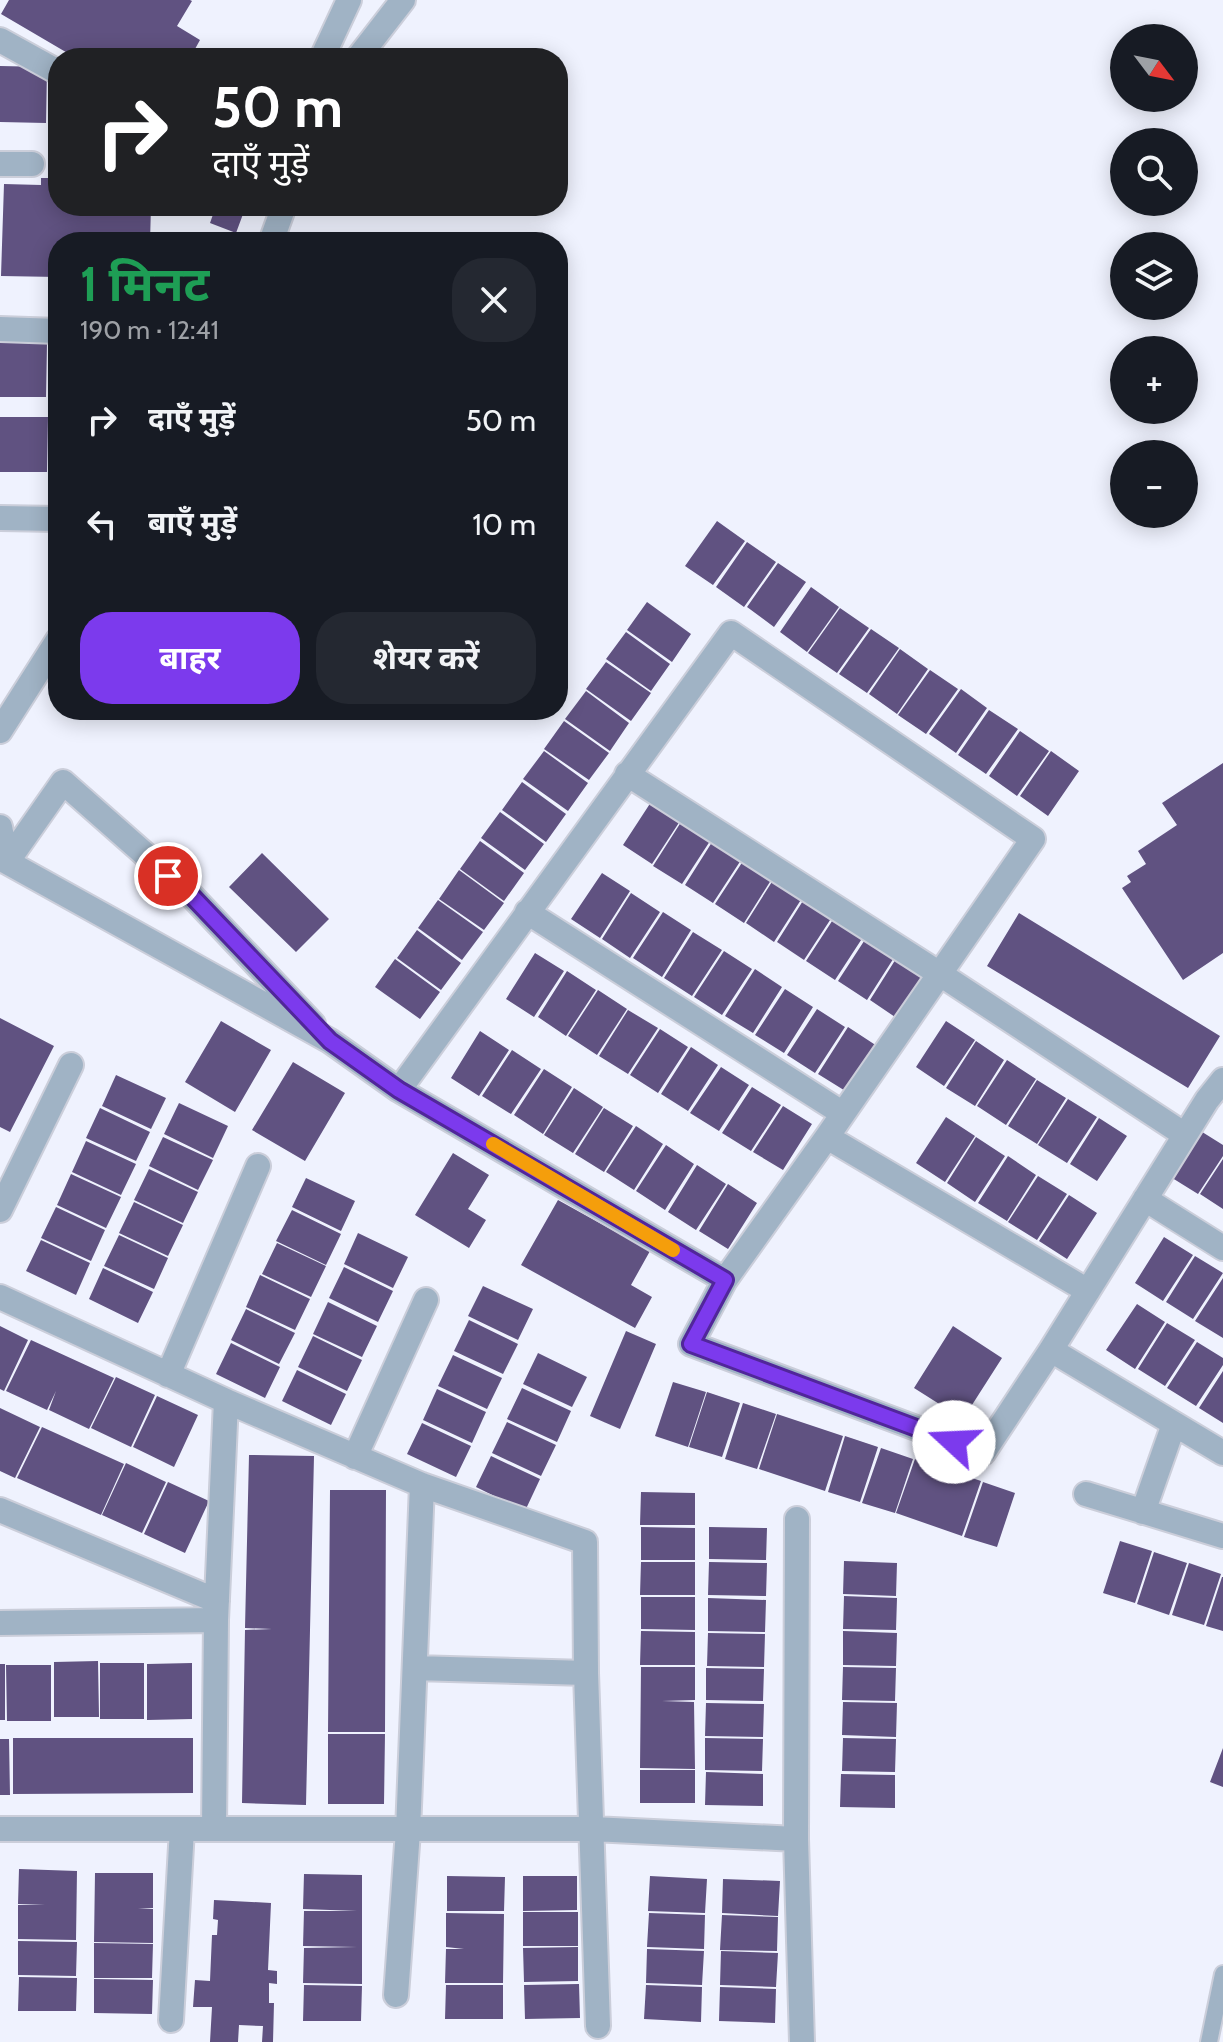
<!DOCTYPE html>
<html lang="hi">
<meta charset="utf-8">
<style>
body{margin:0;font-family:Cabin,"Noto Sans Devanagari",sans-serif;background:#242831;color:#f1f3f6;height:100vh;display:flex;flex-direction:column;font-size:30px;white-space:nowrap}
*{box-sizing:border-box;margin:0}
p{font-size:26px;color:#9ea1a6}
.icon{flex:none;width:44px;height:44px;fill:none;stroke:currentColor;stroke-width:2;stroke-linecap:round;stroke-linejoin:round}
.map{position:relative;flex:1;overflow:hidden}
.side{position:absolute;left:48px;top:232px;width:520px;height:488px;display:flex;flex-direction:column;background:#171b24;border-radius:32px;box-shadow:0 4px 20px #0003}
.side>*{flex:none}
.top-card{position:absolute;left:48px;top:48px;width:520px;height:168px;border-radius:32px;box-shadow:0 4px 20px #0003;background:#202124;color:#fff;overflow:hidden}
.needle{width:52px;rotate:122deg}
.buttons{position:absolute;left:1110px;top:24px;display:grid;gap:16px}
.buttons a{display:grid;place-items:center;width:88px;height:88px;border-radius:50%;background:#171b24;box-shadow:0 4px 20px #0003;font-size:40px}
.pin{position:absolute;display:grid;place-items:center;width:68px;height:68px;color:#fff;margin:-34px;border:4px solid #fff;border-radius:50%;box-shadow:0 2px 8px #0007}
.me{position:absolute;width:88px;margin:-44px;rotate:290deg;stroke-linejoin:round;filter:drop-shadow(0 0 6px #0008)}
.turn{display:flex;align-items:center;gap:28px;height:168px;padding:0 32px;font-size:36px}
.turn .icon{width:104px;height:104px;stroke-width:2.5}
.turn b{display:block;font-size:56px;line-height:68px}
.round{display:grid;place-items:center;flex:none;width:84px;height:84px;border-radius:32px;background:#242831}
.overview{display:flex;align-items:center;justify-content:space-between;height:136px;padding:0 32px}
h1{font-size:48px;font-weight:700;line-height:60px;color:#1e9e55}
.action{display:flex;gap:16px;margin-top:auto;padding:16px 32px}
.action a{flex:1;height:92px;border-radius:32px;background:#7c3aed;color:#fff;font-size:32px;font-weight:700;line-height:92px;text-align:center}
.action a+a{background:#242831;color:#f1f3f6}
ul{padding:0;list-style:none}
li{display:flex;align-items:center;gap:24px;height:104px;padding:0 32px}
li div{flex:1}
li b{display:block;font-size:30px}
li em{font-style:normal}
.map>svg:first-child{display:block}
.building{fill:#605281}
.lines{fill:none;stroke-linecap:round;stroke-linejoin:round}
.lane-casing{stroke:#cbceda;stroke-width:20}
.street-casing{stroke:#cbceda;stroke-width:28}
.lane{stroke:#a0b3c5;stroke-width:16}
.street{stroke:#a0b3c5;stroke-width:24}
.route-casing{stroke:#51269a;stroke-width:20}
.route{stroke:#7c3aed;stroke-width:14}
.slow{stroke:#f59e0b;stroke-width:14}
</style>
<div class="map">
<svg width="1223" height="2042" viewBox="0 0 1223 2042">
<rect width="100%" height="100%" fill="#eff2fe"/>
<!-- building -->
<path class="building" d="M 9,0 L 190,0 L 192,1 L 177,26 L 200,40 L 190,58 L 76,58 L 1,14 Z
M 0,66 L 47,67 L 46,123 L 0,122 Z
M 41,178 L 58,178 L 58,206 L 151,206 L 150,242 L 58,242 L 58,277 L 1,276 L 4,184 L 41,185 Z
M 216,206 L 246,206 L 236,233 L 210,223 Z
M 0,342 L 47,343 L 46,397 L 0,397 Z
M 49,342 L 58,342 L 58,397 L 48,397 Z
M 49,416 L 58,416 L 58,471 L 49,471 Z
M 0,417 L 48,417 L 47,472 L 0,472 Z
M 717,521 L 745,541 L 713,585 L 685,566 Z
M 747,542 L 776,562 L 744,607 L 716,587 Z
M 778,563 L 806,582 L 774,627 L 747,607 Z
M 811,587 L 839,607 L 807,652 L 780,632 Z
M 647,602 L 691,634 L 672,662 L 627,630 Z
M 840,608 L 869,628 L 837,673 L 808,653 Z
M 871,629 L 899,648 L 867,693 L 839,674 Z
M 626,632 L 670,664 L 651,691 L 606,659 Z
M 900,649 L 928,669 L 897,714 L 869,694 Z
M 606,662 L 651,693 L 631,721 L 586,689 Z
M 930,670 L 958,689 L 926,734 L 898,715 Z
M 961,689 L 987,708 L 956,753 L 929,734 Z
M 586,691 L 629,723 L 610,751 L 565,719 Z
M 989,710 L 1018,729 L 986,774 L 958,755 Z
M 564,721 L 609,753 L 589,780 L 544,749 Z
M 1020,731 L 1049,751 L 1017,796 L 989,776 Z
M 544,751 L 588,783 L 568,811 L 523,779 Z
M 1051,751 L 1079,771 L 1048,816 L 1020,796 Z
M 1223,763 L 1223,953 L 1183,980 L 1122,888 L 1131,882 L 1127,876 L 1146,864 L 1138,851 L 1177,825 L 1162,803 Z
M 522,782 L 566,814 L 546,842 L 502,810 Z
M 653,799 L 682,818 L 652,864 L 623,845 Z
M 500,812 L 544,844 L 525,870 L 481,838 Z
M 683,819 L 712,838 L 682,884 L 653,866 Z
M 714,839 L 743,857 L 713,903 L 685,885 Z
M 480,841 L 524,873 L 504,901 L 460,869 Z
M 262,853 L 329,919 L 296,952 L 229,887 Z
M 745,858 L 773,877 L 744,923 L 715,904 Z
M 459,870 L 504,903 L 484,930 L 439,899 Z
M 602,873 L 630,891 L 600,938 L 571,919 Z
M 775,877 L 804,895 L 774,942 L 746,923 Z
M 631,893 L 660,912 L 630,958 L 602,939 Z
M 806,896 L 834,914 L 804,960 L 777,942 Z
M 438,900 L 483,932 L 462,960 L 418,928 Z
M 663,912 L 691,930 L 662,977 L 633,958 Z
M 1019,913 L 1220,1036 L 1188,1088 L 987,966 Z
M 836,915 L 865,934 L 835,980 L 806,961 Z
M 417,930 L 461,963 L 441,990 L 397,958 Z
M 693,932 L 722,950 L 692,996 L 664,978 Z
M 868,935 L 897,953 L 867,1000 L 838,981 Z
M 724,951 L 752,969 L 722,1015 L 694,997 Z
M 535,953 L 564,971 L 534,1017 L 506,999 Z
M 899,954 L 928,973 L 898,1019 L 870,1000 Z
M 395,959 L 440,992 L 420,1019 L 375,987 Z
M 755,969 L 782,987 L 753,1033 L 725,1016 Z
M 567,971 L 596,990 L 566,1036 L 538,1017 Z
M 785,989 L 813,1007 L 784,1053 L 755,1035 Z
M 598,990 L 627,1009 L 597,1055 L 568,1036 Z
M 817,1009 L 845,1027 L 815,1073 L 787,1055 Z
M 628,1010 L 658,1028 L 628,1074 L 599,1056 Z
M 0,1018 L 54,1046 L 10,1132 L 0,1127 Z
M 221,1021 L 271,1050 L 235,1112 L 185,1082 Z
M 946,1021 L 975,1040 L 944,1086 L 916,1067 Z
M 848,1027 L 877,1046 L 847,1092 L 818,1074 Z
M 660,1029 L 688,1047 L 658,1093 L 630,1075 Z
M 480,1031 L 509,1050 L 479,1096 L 451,1078 Z
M 976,1041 L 1004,1060 L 975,1106 L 946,1088 Z
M 691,1047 L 718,1065 L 688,1111 L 661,1094 Z
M 512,1050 L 541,1069 L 511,1114 L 482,1096 Z
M 1007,1060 L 1036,1079 L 1006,1125 L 977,1106 Z
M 293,1062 L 345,1093 L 305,1161 L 252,1130 Z
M 721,1067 L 749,1085 L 719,1131 L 690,1113 Z
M 544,1069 L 572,1087 L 543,1134 L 514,1115 Z
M 116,1075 L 166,1098 L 151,1129 L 102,1106 Z
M 1037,1080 L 1066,1098 L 1037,1144 L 1008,1126 Z
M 752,1087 L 781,1105 L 751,1151 L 722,1133 Z
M 574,1088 L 603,1107 L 573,1153 L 544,1135 Z
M 1068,1099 L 1097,1117 L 1067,1163 L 1038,1145 Z
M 179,1103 L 228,1126 L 213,1158 L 164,1134 Z
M 783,1106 L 812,1124 L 783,1170 L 753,1152 Z
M 100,1108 L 150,1132 L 136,1161 L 86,1138 Z
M 604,1108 L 633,1126 L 604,1172 L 575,1154 Z
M 946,1117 L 975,1136 L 945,1182 L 916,1163 Z
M 1099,1118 L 1127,1136 L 1097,1181 L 1070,1164 Z
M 636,1126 L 663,1144 L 634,1190 L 606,1172 Z
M 1199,1130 L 1223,1145 L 1223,1156 L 1198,1194 L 1169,1176 Z
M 163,1137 L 213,1160 L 198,1190 L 149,1166 Z
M 976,1137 L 1005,1156 L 975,1202 L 947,1183 Z
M 86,1141 L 136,1164 L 121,1195 L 72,1172 Z
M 666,1145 L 694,1164 L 665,1210 L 636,1191 Z
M 453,1153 L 489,1175 L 468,1209 L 486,1220 L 469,1248 L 415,1215 Z
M 1008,1156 L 1036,1175 L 1007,1221 L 978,1203 Z
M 1223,1159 L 1223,1209 L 1200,1194 Z
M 697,1165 L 726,1184 L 696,1230 L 668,1212 Z
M 149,1169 L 198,1192 L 183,1223 L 134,1200 Z
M 71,1174 L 121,1197 L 106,1228 L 57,1205 Z
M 1038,1176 L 1067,1194 L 1037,1240 L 1008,1222 Z
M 306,1178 L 355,1201 L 341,1231 L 292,1207 Z
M 728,1184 L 757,1203 L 728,1249 L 699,1231 Z
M 1069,1195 L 1097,1213 L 1067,1259 L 1039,1241 Z
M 558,1200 L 650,1251 L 631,1285 L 652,1297 L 635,1328 L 521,1265 Z
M 134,1202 L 183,1225 L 168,1256 L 119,1233 Z
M 56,1207 L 105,1230 L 91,1261 L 41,1238 Z
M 292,1210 L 341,1234 L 326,1265 L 276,1241 Z
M 358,1233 L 408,1257 L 393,1288 L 344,1264 Z
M 119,1235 L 168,1258 L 154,1289 L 104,1266 Z
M 1164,1237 L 1193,1255 L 1163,1301 L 1135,1283 Z
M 41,1240 L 90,1263 L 76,1295 L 26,1271 Z
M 277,1243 L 326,1266 L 311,1297 L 262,1274 Z
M 1195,1256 L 1223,1273 L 1193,1319 L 1166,1302 Z
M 344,1267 L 393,1291 L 378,1322 L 329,1298 Z
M 103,1268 L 153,1292 L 138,1323 L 89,1299 Z
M 260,1275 L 310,1299 L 295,1330 L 246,1307 Z
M 1223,1278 L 1223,1338 L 1195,1321 Z
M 483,1286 L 533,1309 L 518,1340 L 468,1316 Z
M 328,1302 L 377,1326 L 362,1357 L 313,1334 Z
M 1137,1304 L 1165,1322 L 1135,1369 L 1106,1350 Z
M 246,1309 L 295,1333 L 279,1364 L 231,1340 Z
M 469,1320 L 518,1344 L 503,1374 L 454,1351 Z
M 1167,1323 L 1195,1340 L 1165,1386 L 1138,1369 Z
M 0,1326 L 28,1340 L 4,1391 L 0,1389 Z
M 953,1326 L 1002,1358 L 963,1419 L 914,1388 Z
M 626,1331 L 656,1344 L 620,1429 L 590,1416 Z
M 313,1336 L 362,1360 L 347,1391 L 298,1367 Z
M 31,1340 L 114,1378 L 89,1429 L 49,1410 L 56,1391 L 47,1410 L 6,1391 Z
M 1197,1342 L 1223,1358 L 1223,1365 L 1196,1406 L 1167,1388 Z
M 231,1343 L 280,1367 L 265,1398 L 216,1374 Z
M 538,1353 L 587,1377 L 572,1407 L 523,1384 Z
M 453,1355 L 502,1378 L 487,1409 L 438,1386 Z
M 297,1370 L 346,1394 L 331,1425 L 282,1401 Z
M 1223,1371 L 1223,1423 L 1199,1408 Z
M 116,1377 L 155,1395 L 131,1447 L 91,1428 Z
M 673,1382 L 706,1392 L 688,1447 L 655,1436 Z
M 522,1388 L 571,1411 L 557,1442 L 507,1419 Z
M 437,1389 L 486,1412 L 472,1443 L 423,1420 Z
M 707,1392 L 740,1403 L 722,1457 L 689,1447 Z
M 157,1396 L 198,1415 L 174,1467 L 133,1447 Z
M 743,1403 L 776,1414 L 757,1469 L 725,1459 Z
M 0,1408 L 40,1427 L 15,1478 L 0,1471 Z
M 777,1414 L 843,1436 L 825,1491 L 759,1469 Z
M 507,1422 L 556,1445 L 541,1476 L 492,1453 Z
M 422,1423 L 471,1446 L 456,1477 L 407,1454 Z
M 42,1427 L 124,1464 L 101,1515 L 17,1478 Z
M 845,1436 L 878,1447 L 860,1502 L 828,1492 Z
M 881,1448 L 913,1459 L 895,1513 L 862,1503 Z
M 249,1455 L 314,1456 L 306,1805 L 242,1803 L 245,1630 L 272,1629 L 245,1628 Z
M 491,1456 L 540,1479 L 525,1511 L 476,1487 Z
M 915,1459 L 981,1481 L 962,1536 L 896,1513 Z
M 126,1463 L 166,1482 L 142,1533 L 102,1515 Z
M 168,1482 L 209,1501 L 185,1553 L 144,1534 Z
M 983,1482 L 1015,1493 L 997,1547 L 964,1537 Z
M 330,1490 L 386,1490 L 385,1732 L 328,1732 Z
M 641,1492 L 695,1493 L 695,1525 L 640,1525 Z
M 641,1527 L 695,1528 L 695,1560 L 641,1560 Z
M 709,1527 L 767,1528 L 766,1560 L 709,1559 Z
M 1120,1541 L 1152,1551 L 1135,1603 L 1103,1593 Z
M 1154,1552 L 1187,1563 L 1169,1615 L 1137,1604 Z
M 844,1561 L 897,1563 L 896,1596 L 843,1594 Z
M 641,1562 L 695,1562 L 695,1595 L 640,1595 Z
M 709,1562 L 767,1563 L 766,1596 L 708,1595 Z
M 1189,1563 L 1221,1574 L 1204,1625 L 1172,1615 Z
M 1222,1577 L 1223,1577 L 1223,1631 L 1206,1626 Z
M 844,1596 L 897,1598 L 896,1630 L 843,1629 Z
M 641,1597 L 695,1597 L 695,1630 L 641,1629 Z
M 708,1598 L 766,1600 L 765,1632 L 708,1631 Z
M 641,1631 L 695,1632 L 695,1665 L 640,1665 Z
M 843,1631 L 897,1633 L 896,1666 L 843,1665 Z
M 708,1633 L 765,1634 L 764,1667 L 707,1666 Z
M 98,1661 L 99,1717 L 54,1717 L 54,1662 Z
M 100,1663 L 144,1663 L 144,1719 L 100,1719 Z
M 192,1663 L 192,1719 L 147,1720 L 147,1664 Z
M 0,1664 L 5,1664 L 5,1720 L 0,1720 Z
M 6,1665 L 51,1665 L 51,1721 L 7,1721 Z
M 641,1667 L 695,1667 L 695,1700 L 662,1701 L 694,1702 L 695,1769 L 640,1768 Z
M 843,1667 L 896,1668 L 895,1701 L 842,1700 Z
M 706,1668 L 764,1669 L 763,1701 L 706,1700 Z
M 843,1702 L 897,1703 L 896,1737 L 842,1735 Z
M 706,1703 L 764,1704 L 763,1737 L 705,1736 Z
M 328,1734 L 385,1734 L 384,1804 L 328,1804 Z
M 13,1738 L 193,1738 L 193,1793 L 13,1794 Z
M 705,1738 L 763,1739 L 762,1771 L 705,1770 Z
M 843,1738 L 896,1739 L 895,1772 L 842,1771 Z
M 0,1739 L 9,1739 L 10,1795 L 0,1795 Z
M 1223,1748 L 1223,1787 L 1210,1782 Z
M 640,1770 L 695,1770 L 695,1803 L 640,1803 Z
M 706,1772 L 763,1774 L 763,1806 L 705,1805 Z
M 841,1774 L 895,1775 L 895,1808 L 840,1807 Z
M 19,1869 L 77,1871 L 76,1940 L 18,1939 L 18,1905 L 45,1905 L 18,1904 Z
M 95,1873 L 153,1873 L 153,1908 L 138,1909 L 153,1909 L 153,1943 L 94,1942 Z
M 304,1874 L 362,1875 L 362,1984 L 303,1983 L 304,1948 L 357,1947 L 303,1946 L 304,1911 L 357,1911 L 303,1909 Z
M 447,1876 L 505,1877 L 504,1911 L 447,1911 Z
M 523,1876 L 577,1876 L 577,1910 L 523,1911 Z
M 650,1876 L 707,1879 L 705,1913 L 648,1911 Z
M 723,1879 L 780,1881 L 778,1916 L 722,1913 Z
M 214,1900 L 271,1903 L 268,1970 L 277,1971 L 277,1984 L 269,1983 L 269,2003 L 274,2003 L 273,2042 L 262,2042 L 263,2026 L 239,2025 L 238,2042 L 210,2042 L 212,2007 L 193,2007 L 195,1980 L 210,1981 L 212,1935 L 217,1935 L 218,1920 L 213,1919 Z
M 523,1912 L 578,1912 L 578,1946 L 523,1946 Z
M 446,1913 L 504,1914 L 503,1983 L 445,1983 L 446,1949 L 464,1949 L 446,1947 Z
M 649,1913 L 705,1915 L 704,1949 L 647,1947 Z
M 722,1915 L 778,1917 L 777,1951 L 720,1950 Z
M 18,1941 L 77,1942 L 76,1976 L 18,1975 Z
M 94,1943 L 153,1944 L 152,1978 L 94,1978 Z
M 578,1947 L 578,1981 L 524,1982 L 523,1948 Z
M 647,1949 L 704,1951 L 702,1985 L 646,1983 Z
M 721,1951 L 778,1953 L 776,1987 L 720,1985 Z
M 19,1977 L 77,1978 L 76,2011 L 18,2011 Z
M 94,1979 L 153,1980 L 152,2014 L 94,2013 Z
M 579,1984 L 580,2018 L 525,2019 L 524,1985 Z
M 304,1985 L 362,1986 L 361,2021 L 303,2021 Z
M 446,1985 L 503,1985 L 503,2019 L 445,2019 Z
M 646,1985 L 702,1987 L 701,2022 L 644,2019 Z
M 720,1987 L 776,1989 L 775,2023 L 719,2021 Z"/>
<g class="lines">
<defs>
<path id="lane" d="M 1209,2042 L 1223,1974"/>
<path id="street" d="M 0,40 L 58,72
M 322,58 L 349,0
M 358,58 L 403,0
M 0,164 L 32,164
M 271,242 L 284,206
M 0,329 L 58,331
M 0,518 L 58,519
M 0,731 L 58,640
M 627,774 L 940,974 L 1185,1135
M 0,827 L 7,862 L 330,1041 L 399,1090 L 725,1280 L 691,1344 L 983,1453 L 1051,1350 L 1207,1100 L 1223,1080
M 7,862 L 63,782 L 190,894 L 313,1024
M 527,912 L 842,1113
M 399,1090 L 731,633 L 1033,839 L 827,1137 L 725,1280
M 827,1137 L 1088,1291
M 1145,1199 L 1223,1248
M 0,1210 L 71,1065
M 0,1297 L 226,1401 L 422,1485 L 585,1542 L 586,1673 L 598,2026
M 1051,1350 L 1223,1453
M 168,1375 L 258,1166
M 355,1457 L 426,1300
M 1086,1494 L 1223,1536
M 0,1510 L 217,1601
M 1143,1512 L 1174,1424
M 797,1519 L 796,1839 L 802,2042
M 0,1623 L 216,1620
M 415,1668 L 586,1673
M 0,1829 L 593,1829 L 796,1839
M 214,1829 L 216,1620 L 226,1401
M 396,1995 L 408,1831 L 422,1485
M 171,2020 L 182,1829"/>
</defs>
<!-- lane casing -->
<use href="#lane" class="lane-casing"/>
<!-- street casing -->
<use href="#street" class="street-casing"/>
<!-- lane -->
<use href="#lane" class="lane"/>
<!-- street -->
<use href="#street" class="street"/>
</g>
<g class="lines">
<defs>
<path id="route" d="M 168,876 L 190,894 L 330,1041 L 399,1090 L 725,1280 L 691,1344 L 954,1442"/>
</defs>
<!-- route casing -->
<use href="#route" class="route-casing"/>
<!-- route -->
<use href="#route" class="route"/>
<!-- slow -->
<path class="slow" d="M 493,1144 L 673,1250"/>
</g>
</svg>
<div class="buttons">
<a><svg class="needle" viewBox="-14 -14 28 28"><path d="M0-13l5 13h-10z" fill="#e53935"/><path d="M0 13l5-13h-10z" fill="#9ea1a6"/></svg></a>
<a><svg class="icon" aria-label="search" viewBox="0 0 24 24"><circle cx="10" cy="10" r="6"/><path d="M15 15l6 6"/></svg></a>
<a><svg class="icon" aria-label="layers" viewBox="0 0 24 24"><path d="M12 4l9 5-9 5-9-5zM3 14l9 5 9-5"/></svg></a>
<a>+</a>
<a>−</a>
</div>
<div class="pin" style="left:168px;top:876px;background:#d93025"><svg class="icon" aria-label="arrive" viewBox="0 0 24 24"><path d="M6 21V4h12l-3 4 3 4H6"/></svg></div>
<svg class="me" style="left:954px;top:1442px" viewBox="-20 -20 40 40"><circle r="19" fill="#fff"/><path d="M0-13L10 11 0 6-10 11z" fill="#7c3aed"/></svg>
<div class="top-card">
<div class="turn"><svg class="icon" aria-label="right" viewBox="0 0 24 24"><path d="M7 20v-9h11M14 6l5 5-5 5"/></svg><div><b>50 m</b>दाएँ मुड़ें</div></div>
</div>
<section class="side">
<div class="overview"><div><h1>1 मिनट</h1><p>190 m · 12:41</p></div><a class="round"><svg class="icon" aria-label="close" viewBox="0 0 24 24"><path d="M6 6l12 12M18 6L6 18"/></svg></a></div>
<ul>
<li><svg class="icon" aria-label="right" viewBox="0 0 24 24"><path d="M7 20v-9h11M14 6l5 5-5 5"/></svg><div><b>दाएँ मुड़ें</b></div><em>50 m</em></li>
<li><svg class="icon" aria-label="left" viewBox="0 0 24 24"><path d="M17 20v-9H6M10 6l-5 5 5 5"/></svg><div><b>बाएँ मुड़ें</b></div><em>10 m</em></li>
</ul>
<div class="action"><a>बाहर</a><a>शेयर करें</a></div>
</section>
</div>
